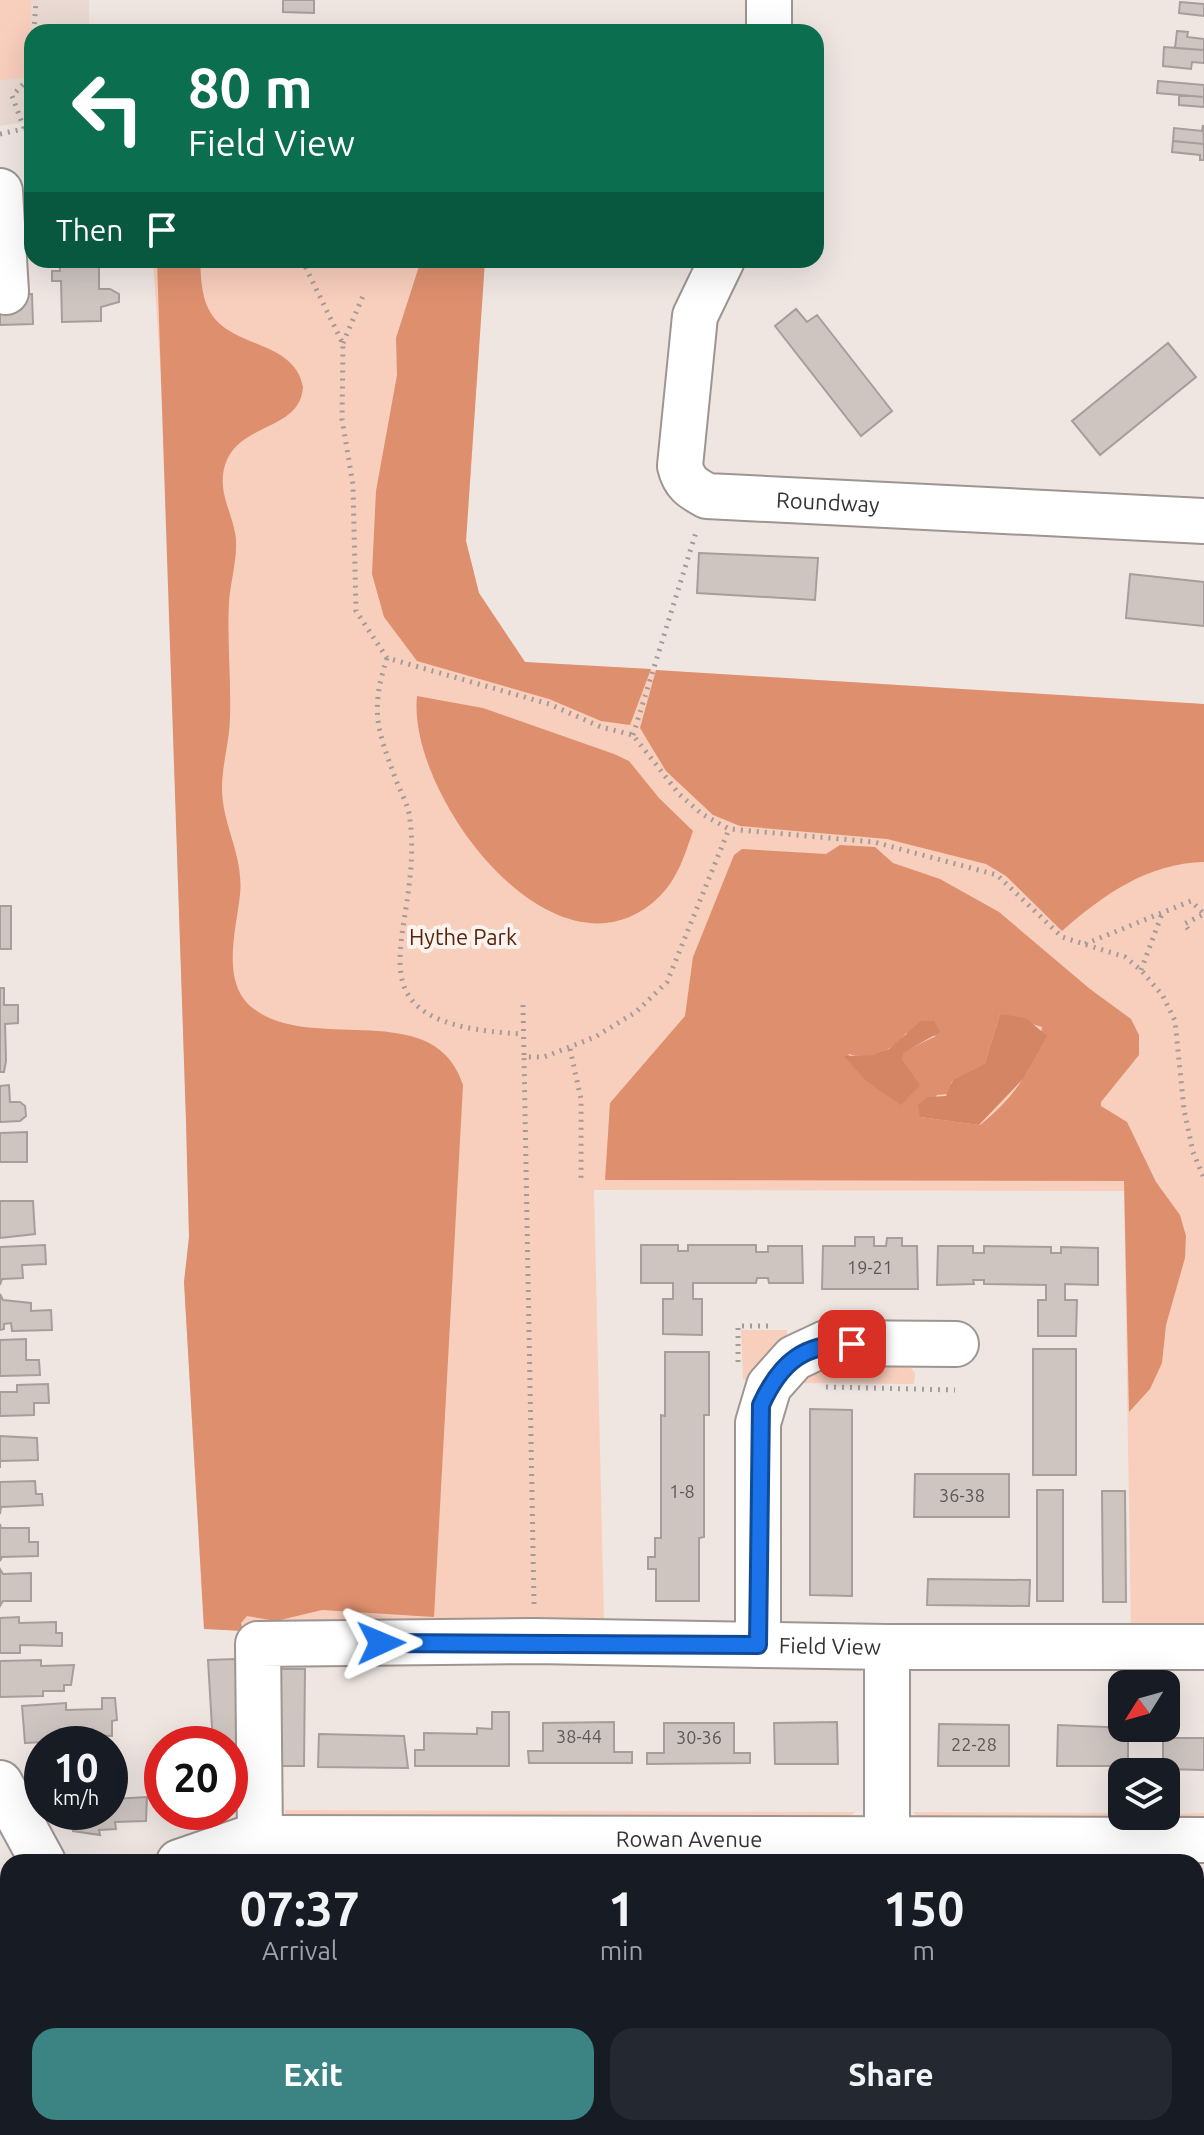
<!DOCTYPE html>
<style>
body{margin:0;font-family:Ubuntu,sans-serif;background:#242831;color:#f1f3f6;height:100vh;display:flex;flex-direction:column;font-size:30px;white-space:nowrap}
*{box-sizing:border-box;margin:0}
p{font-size:26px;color:#9ea1a6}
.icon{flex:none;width:44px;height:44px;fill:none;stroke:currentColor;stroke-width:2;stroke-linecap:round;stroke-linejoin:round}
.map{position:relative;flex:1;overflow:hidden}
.side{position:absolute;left:0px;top:1854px;width:1204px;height:282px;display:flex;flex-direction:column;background:#171b24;border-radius:24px 24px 0 0;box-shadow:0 8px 32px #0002}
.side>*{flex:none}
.top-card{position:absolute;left:24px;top:24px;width:800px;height:244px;border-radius:24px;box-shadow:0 8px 32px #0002;background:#0b6e4f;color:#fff;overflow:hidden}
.needle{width:52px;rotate:233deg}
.fabs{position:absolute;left:1108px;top:1670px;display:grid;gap:16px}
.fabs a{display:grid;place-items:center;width:72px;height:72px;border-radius:16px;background:#171b24;box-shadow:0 8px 32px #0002;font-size:40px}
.speed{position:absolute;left:24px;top:1726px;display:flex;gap:16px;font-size:40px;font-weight:700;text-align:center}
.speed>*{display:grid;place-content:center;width:104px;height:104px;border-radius:50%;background:#171b24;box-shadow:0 8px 32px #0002;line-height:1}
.speed small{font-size:20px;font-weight:400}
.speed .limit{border:12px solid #d22;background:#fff;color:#111}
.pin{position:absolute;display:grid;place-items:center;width:68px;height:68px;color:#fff;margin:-34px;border-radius:16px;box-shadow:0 4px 12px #0006}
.me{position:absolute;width:88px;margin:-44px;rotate:89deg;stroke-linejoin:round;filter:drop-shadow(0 0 6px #0008)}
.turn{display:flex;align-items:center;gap:28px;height:168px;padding:0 32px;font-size:36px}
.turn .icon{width:104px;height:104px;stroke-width:2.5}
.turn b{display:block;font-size:56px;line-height:68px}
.then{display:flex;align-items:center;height:76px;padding:0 32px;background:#0003;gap:16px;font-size:30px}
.eta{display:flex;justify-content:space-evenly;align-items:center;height:136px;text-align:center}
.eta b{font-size:48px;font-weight:700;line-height:56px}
.button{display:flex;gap:16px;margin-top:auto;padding:16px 32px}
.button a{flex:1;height:92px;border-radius:24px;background:#3c8483;color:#fff;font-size:32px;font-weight:700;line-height:92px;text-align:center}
.button a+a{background:#242831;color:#f1f3f6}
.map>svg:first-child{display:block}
.built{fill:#e9d9d2}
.green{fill:#f8cebd}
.forest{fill:#de8f6e;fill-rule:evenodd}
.water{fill:#d38564}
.building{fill:#cec5c1;stroke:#a79e9b;stroke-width:2}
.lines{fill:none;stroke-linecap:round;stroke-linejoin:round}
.minor-casing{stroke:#9d9591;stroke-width:48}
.path{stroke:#a29c99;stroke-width:5;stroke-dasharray:2 6;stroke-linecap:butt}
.minor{stroke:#fff;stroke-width:44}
.route-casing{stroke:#114b97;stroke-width:20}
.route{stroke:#1a73e8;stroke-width:14}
.labels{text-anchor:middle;stroke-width:8;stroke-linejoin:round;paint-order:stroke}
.number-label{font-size:18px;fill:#5c5856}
.street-label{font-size:22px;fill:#363332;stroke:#fcf3ef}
.park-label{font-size:22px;fill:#56240c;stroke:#fcf3ef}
</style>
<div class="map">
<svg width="1204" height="2135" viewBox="0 0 1204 2135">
<rect width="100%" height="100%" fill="#efe6e2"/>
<!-- built -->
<path class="built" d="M 0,0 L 89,0 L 89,32 L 32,32 L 32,121 L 0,126 Z"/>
<!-- green -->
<path class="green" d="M 0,0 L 31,0 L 32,77 L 0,80 Z
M 153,260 L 485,260 L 466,541 L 479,593 L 525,662 L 1204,704 L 1204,1633 L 1131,1633 L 1124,1191 L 594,1190 L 604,1624 L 204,1629 L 184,1282 L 189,1237 L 186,1121 L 163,409 Z
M 741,1330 L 787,1330 L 787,1336 L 764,1355 L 746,1380 L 743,1379 Z
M 905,1361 L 915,1373 L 914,1384 L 792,1383 L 812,1363 Z
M 285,1810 L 855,1812 L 846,1821 L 286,1827 Z
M 913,1812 L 1122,1813 L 1122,1816 L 1204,1813 L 1204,1829 L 920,1819 Z
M 713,2128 L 760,2129 L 763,2135 L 704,2135 Z"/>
<!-- forest -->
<path class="forest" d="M 157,260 L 200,260 C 201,276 201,295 209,310 C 229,349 294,339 303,387 C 300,433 235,421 224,469 C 218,495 234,515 236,540 C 237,560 231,580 229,601 C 227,639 231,677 230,716 C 230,740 222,764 222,788 C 222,826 244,854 240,895 C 236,931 220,984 254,1009 C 313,1054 435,996 463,1085 L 434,1617 L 322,1610 L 276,1621 L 247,1616 L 241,1623 L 243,1631 L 204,1629 L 184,1282 L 189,1237 L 186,1121 Z
M 421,260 L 485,260 L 466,541 L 479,593 L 525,662 L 651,669 L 630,725 L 601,721 L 549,699 L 417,661 L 384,617 L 372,574 L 376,491 L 397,375 L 396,338 Z
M 656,670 L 1204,704 L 1204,862 C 1148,863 1103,895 1062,931 L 1006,876 L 986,864 L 887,839 L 740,826 L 713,815 L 666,771 L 640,728 Z
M 417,696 L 483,708 L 614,754 L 629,761 L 659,798 L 693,831 C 685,854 678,878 660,896 C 559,996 407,798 417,696 Z
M 840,845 L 875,847 L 893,863 L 940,879 L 999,912 L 1090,989 L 1131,1019 L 1139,1035 L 1139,1055 L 1101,1102 L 1101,1106 L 1127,1122 L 1156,1182 L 1180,1215 L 1186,1236 L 1185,1258 L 1166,1325 L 1162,1363 L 1150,1389 L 1129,1412 L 1124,1181 L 605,1180 L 610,1103 L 685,1016 L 693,957 L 734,855 L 742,849 L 826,854 ZM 1000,1014 L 1042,1027 C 1036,1069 1012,1099 980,1125 L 920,1117 L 937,1095 L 949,1094 L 952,1081 L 985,1063 ZM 906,1033 L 936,1036 L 903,1052 L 882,1091 L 867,1082 L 848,1054 C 870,1060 892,1052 906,1033 Z"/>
<!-- water -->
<path class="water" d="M 1000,1014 L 1026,1018 L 1047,1036 L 1023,1079 L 979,1125 L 920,1117 L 918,1105 L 928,1097 L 946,1096 L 953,1080 L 985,1063 Z
M 921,1021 L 934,1021 L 940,1032 L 903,1053 L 902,1060 L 920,1085 L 901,1105 L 867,1082 L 844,1056 L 872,1055 L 889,1049 Z"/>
<!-- building -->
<path class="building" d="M 283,0 L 314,0 L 314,13 L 283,12 Z
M 1180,2 L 1204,4 L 1204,16 L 1179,13 Z
M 1177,31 L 1188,32 L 1187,37 L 1204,39 L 1204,50 L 1175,48 Z
M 1164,47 L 1204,50 L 1204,63 L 1192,62 L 1191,69 L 1163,66 Z
M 1158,81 L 1204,85 L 1204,97 L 1157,93 Z
M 1179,95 L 1204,97 L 1204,107 L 1179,105 Z
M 1203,125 L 1204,144 L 1173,141 L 1174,128 L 1202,131 Z
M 1173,141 L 1204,144 L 1204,160 L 1200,160 L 1200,155 L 1172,152 Z
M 59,260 L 99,260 L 99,289 L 110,289 L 119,294 L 119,302 L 101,307 L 101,321 L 62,322 L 61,281 L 52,281 L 52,271 L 60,271 Z
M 32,294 L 33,324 L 0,325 L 0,295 Z
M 796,309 L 807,322 L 817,315 L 892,411 L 861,436 L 775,326 Z
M 1168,343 L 1196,377 L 1100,455 L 1072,421 Z
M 699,553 L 818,558 L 815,600 L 697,593 Z
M 1130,574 L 1204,582 L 1204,626 L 1126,618 Z
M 0,906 L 11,906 L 11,949 L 0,949 Z
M 0,988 L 4,988 L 4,1005 L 18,1005 L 18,1023 L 5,1024 L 6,1061 L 4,1072 L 0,1072 Z
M 9,1085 L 10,1102 L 20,1102 L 25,1106 L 26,1116 L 20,1121 L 0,1122 L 0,1086 Z
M 27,1132 L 27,1162 L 0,1162 L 0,1133 Z
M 0,1201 L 33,1201 L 35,1234 L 0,1238 Z
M 855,1237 L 874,1237 L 874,1246 L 886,1246 L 887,1238 L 902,1238 L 902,1246 L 917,1246 L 918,1289 L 822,1289 L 823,1246 L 855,1246 Z
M 45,1245 L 46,1264 L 22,1265 L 23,1278 L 2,1279 L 0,1285 L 0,1247 Z
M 641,1245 L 678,1245 L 678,1251 L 688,1251 L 688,1245 L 756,1245 L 756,1252 L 768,1252 L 768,1246 L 802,1246 L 803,1283 L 769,1283 L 768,1278 L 757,1278 L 756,1283 L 693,1283 L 693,1299 L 702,1299 L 702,1335 L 663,1334 L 663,1299 L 673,1299 L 673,1283 L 641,1283 Z
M 938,1246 L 973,1246 L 973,1253 L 984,1253 L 984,1246 L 1051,1247 L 1051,1253 L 1061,1253 L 1061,1247 L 1098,1248 L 1098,1285 L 1065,1284 L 1065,1300 L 1077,1300 L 1076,1336 L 1038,1336 L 1038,1300 L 1046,1300 L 1046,1285 L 984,1284 L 984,1280 L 973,1280 L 974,1284 L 937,1285 Z
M 0,1294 L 3,1300 L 31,1303 L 31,1311 L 51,1310 L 52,1330 L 12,1331 L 11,1323 L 4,1324 L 4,1329 L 0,1330 Z
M 26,1339 L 26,1360 L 39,1360 L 40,1375 L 0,1376 L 0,1340 Z
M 1033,1349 L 1076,1349 L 1076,1475 L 1033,1475 Z
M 665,1352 L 709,1352 L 709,1415 L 704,1415 L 704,1537 L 699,1538 L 699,1601 L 656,1601 L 656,1569 L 648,1569 L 648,1557 L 655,1557 L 655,1538 L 661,1538 L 661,1415 L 665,1416 Z
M 48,1384 L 49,1403 L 34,1403 L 34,1415 L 0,1416 L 0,1392 L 17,1392 L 17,1385 Z
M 810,1409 L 852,1410 L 852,1596 L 810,1595 Z
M 0,1436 L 37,1438 L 38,1460 L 0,1461 L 0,1468 Z
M 915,1474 L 1009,1474 L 1009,1517 L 914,1517 Z
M 35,1481 L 36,1494 L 42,1494 L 43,1505 L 1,1507 L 0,1514 L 0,1482 Z
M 1037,1490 L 1063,1490 L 1063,1601 L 1037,1601 Z
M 1102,1491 L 1125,1491 L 1126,1602 L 1103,1602 Z
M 0,1524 L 1,1528 L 29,1528 L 29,1542 L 38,1542 L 38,1556 L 2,1557 L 0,1561 Z
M 0,1569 L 3,1574 L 31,1573 L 31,1601 L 3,1601 L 0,1606 Z
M 928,1579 L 1030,1580 L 1029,1606 L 927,1605 Z
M 19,1617 L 19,1623 L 56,1622 L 56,1633 L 62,1633 L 62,1646 L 20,1645 L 20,1653 L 0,1653 L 0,1618 Z
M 235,1659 L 241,1766 L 230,1767 L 230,1744 L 213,1744 L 208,1660 Z
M 41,1660 L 41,1666 L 74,1665 L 71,1685 L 64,1685 L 64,1691 L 43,1691 L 43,1696 L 0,1697 L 0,1661 Z
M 278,1669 L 305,1669 L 304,1766 L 278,1766 Z
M 102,1698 L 115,1698 L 117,1720 L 112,1721 L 112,1736 L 67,1734 L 67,1741 L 25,1743 L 22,1706 L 66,1703 L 66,1710 L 102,1709 Z
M 492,1712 L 509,1712 L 509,1766 L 415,1766 L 415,1750 L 424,1750 L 424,1733 L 477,1734 L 477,1728 L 492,1729 Z
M 614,1722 L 614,1752 L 632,1752 L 632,1763 L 529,1763 L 528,1751 L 543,1751 L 543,1723 Z
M 837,1722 L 838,1764 L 775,1764 L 774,1723 Z
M 664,1723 L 734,1723 L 734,1753 L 750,1753 L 750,1763 L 647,1764 L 647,1753 L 664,1753 Z
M 939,1724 L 1009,1725 L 1009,1766 L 938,1766 Z
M 1058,1725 L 1128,1728 L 1128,1766 L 1057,1766 Z
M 319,1734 L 404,1736 L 408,1768 L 318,1767 Z
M 1163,1738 L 1204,1738 L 1204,1770 L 1163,1769 Z
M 110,1754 L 121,1754 L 123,1778 L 111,1779 L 110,1788 Z
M 113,1792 L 113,1799 L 147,1797 L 146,1821 L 115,1822 L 116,1829 L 99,1830 L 100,1835 L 73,1831 L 71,1812 L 110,1812 L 110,1793 Z
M 1196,1908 L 1201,1908 L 1201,1969 L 1196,1969 Z
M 1196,2088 L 1204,2088 L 1204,2118 L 1196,2119 Z
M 622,2128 L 673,2128 L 670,2131 L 666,2128 L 661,2135 L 617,2135 Z
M 787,2128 L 827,2128 L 827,2135 L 790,2135 L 790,2129 Z
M 923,2128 L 933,2128 L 954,2135 L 921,2135 Z
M 933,2128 L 957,2128 L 954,2135 Z
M 1038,2128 L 1056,2128 L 1056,2135 L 1038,2135 Z
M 1098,2128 L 1116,2128 L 1116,2132 L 1098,2133 Z"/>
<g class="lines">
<defs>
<g id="minor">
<path d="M 769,32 L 769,0"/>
<path d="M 0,191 L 6,292"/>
<path id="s1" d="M 722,260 L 695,316 L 680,466 C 684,483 692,488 707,496 L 1204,521"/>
<path d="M 758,1645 L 758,1423 L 769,1386 L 794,1358 L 826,1343 L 956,1344"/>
<path d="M 887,1647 L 1204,1647"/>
<path d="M 0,1783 L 43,1862"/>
<path id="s2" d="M 260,1838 L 258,1644 L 534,1641 L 887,1647 L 887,1839"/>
<path id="s3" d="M 179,1862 L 246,1839 L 260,1838 L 1204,1840"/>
<path d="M 126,2128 L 126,2135"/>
<path d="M 415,2128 L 425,2135"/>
<path d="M 503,2135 L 508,2128"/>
</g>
</defs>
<!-- minor casing -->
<use href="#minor" class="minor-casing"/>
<!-- path -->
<path class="path" d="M 34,32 L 36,0
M 24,128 L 12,96 L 32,75
M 0,134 L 32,127
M 302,260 L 343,344 L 342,419 L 353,485 L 356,611 L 387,658 L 549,704 L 601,727 L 633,735 L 679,794 L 702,814 L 729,829 L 874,842 L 997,875 L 1062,937 L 1125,957 L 1141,970 L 1163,996 L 1175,1021 L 1184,1110 L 1193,1152 L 1204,1178
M 343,343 L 363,296
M 387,658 C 370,711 377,729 396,780 C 401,793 409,806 410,820 C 425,936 331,1025 524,1034
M 633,735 L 697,529
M 1188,929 L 1184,924 L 1202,915
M 1085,944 L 1191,901 L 1204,914
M 1141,970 L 1163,911
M 523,1005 L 524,1057
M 570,1049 L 581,1099 L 581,1181
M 738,1362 L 738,1326 L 771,1326
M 826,1387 L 955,1390
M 534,1604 L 524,1057 L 544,1057 L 595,1037 L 636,1012 L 667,982 L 729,829
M 699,2135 L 709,2128
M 766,2135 L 766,2128
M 1187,2135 L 1204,2134"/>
<!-- minor -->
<use href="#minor" class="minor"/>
</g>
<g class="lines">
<defs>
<path id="route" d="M 381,1643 L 758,1645 L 761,1405 C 781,1361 805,1343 852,1344"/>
</defs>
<!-- route casing -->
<use href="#route" class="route-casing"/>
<!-- route -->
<use href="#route" class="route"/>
</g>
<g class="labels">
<!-- number labels -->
<g class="number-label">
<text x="870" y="1274">19-21</text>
<text x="682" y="1498">1-8</text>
<text x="962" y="1502">36-38</text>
<text x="579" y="1743">38-44</text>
<text x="699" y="1744">30-36</text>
<text x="974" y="1751">22-28</text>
</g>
<!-- street labels -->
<g class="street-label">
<text dy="8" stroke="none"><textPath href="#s1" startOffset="376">Roundway</textPath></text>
<text dy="8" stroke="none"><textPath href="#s2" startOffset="766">Field View</textPath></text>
<text dy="8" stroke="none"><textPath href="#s3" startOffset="514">Rowan Avenue</textPath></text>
</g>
<!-- park labels -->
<g class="park-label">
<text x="463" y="945">Hythe Park</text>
</g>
</g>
</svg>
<div class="fabs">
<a><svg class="needle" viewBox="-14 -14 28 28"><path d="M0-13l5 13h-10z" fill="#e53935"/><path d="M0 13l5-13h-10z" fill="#9ea1a6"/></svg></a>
<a><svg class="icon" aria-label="layers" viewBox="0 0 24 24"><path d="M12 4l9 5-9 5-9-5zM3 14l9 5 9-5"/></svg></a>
</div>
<div class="speed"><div>10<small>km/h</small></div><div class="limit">20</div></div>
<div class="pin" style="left:852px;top:1344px;background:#d93025"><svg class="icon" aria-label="arrive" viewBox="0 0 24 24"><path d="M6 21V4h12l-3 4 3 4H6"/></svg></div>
<svg class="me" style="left:381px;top:1643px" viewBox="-20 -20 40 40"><path d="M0-17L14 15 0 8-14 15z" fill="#1a73e8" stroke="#fff" stroke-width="4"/></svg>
<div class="top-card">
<div class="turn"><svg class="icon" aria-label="left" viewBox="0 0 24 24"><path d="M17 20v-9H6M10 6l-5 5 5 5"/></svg><div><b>80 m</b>Field View</div></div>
<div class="then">Then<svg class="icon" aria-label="arrive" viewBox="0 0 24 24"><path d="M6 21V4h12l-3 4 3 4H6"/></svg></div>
</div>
<section class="side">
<div class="eta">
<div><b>07:37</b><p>Arrival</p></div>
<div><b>1</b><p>min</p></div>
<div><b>150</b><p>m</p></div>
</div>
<div class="button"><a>Exit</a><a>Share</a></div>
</section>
</div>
